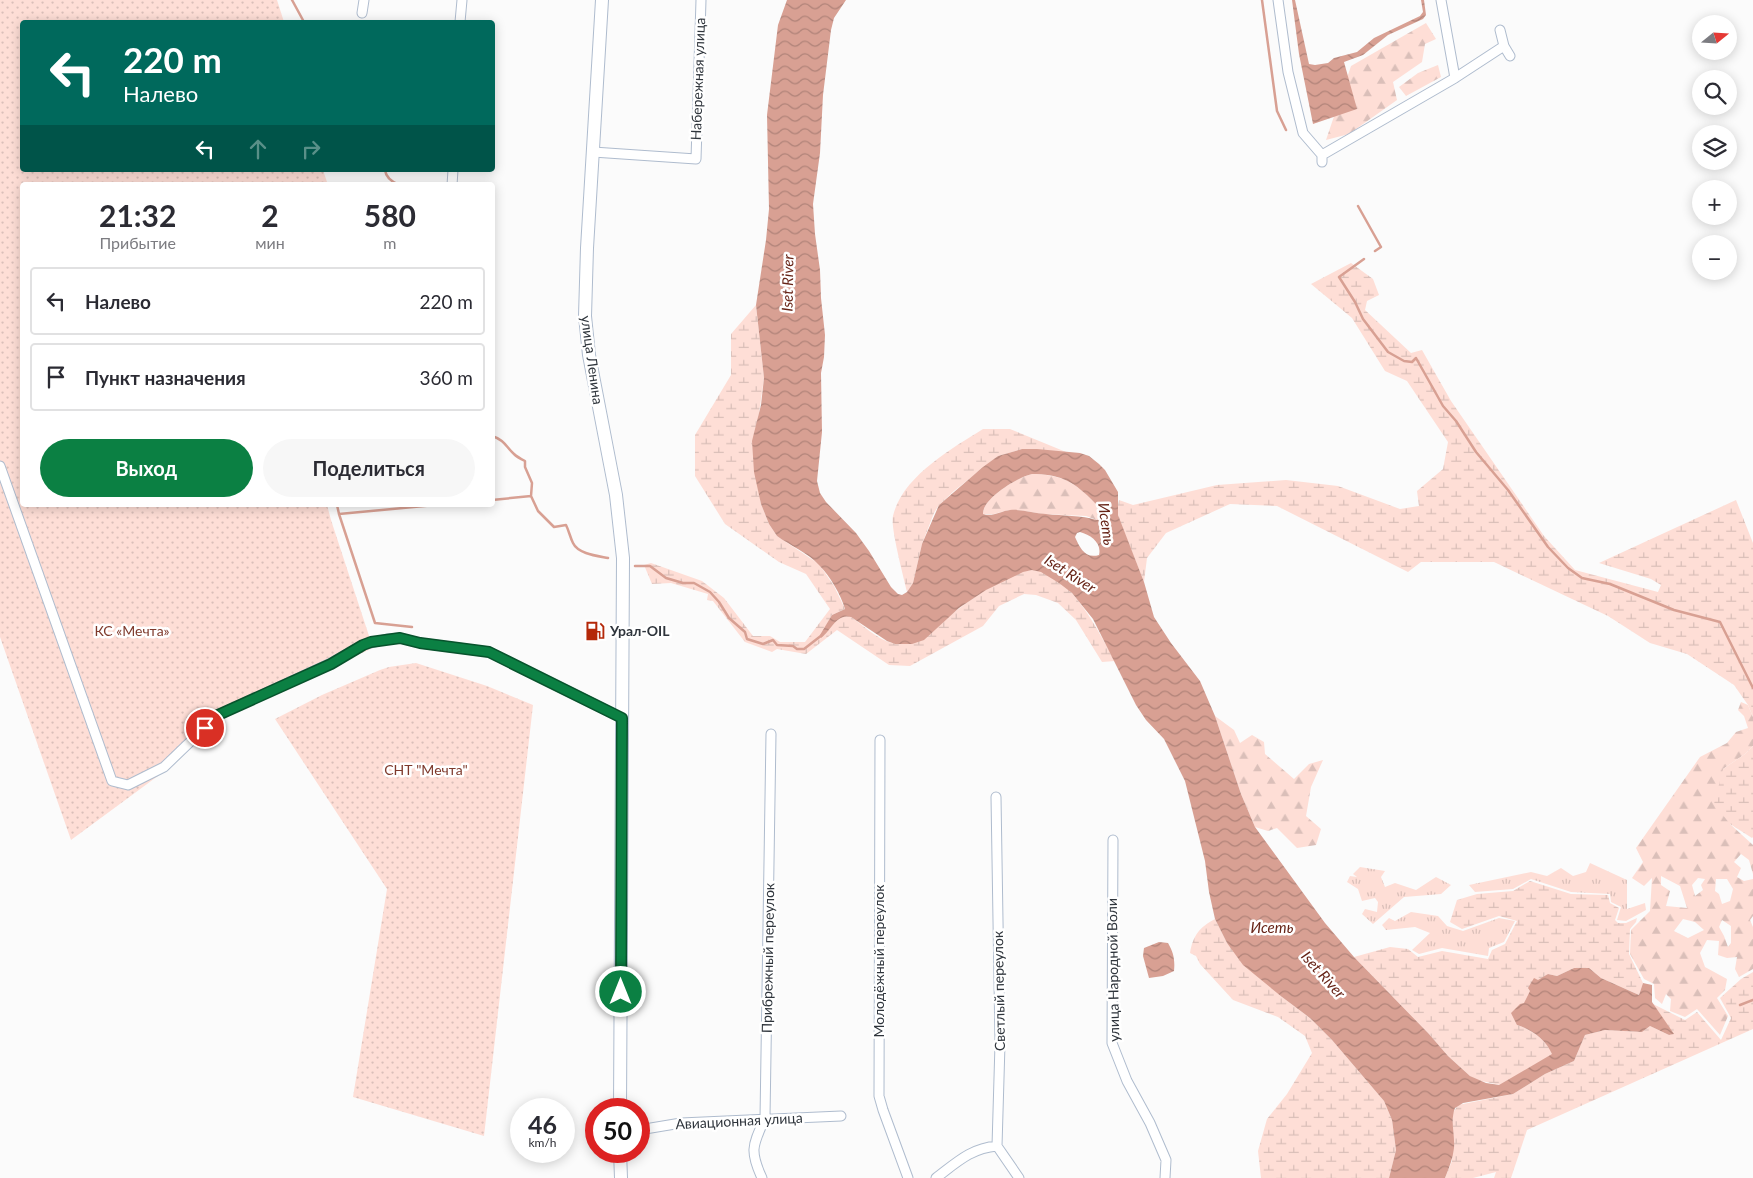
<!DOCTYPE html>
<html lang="ru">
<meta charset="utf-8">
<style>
body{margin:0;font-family:Lato,sans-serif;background:#f7f7f7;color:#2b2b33;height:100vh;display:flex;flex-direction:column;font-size:19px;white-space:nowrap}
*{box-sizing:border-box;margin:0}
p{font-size:16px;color:#7c7c81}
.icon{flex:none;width:28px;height:28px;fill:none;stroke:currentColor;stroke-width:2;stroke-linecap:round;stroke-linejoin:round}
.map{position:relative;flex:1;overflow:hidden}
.side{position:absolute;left:20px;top:182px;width:475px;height:325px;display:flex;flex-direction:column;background:#fff;border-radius:5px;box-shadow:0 2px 12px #0003}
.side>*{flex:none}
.banner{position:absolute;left:20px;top:20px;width:475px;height:152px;border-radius:5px;box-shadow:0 2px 12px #0003;background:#00695c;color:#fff;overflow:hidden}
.needle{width:32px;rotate:72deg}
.buttons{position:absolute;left:1692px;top:15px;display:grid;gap:10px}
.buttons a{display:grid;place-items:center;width:45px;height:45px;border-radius:50%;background:#fff;box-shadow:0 2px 12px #0003;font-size:25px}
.speed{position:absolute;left:510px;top:1098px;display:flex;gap:10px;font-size:25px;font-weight:700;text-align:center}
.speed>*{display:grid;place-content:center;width:65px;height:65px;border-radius:50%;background:#fff;box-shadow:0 2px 12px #0003;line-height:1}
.speed small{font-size:12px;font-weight:400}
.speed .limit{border:8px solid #d22;background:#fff;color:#111}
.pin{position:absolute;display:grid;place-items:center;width:42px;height:42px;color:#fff;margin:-21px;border:2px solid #fff;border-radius:50%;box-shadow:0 1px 5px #0007}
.me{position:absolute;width:55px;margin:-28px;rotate:0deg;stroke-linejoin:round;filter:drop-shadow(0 0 4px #0008)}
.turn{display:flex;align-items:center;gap:18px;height:105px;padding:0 20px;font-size:22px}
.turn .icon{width:65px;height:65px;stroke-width:2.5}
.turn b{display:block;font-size:35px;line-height:42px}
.lanes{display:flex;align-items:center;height:48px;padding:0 20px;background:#0003;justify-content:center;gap:25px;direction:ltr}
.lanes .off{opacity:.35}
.eta{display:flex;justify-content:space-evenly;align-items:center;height:85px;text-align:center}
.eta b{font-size:30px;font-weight:700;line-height:35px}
.button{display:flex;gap:10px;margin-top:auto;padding:10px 20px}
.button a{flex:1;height:58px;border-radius:30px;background:#0b8043;color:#fff;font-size:20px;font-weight:700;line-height:58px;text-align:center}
.button a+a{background:#f7f7f7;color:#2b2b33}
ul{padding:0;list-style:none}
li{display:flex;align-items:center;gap:15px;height:68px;margin:0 10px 8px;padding:0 10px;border:2px solid #e1e1e2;border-radius:5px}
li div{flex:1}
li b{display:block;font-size:19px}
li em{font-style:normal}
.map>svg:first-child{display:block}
.grass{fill:url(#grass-tufts)}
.forest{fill:url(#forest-firs);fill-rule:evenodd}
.wetland{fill:url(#wetland-marsh)}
.garden{fill:url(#garden-dots)}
.water{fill:url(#water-waves);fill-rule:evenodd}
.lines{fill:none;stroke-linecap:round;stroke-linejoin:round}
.stream{stroke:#d8a093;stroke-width:2.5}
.minor-casing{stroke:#afbcce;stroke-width:11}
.secondary-casing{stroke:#afbcce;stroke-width:14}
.minor{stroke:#fff;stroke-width:9}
.secondary{stroke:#fff;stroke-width:12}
.route-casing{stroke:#07532c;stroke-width:12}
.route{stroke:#0b8043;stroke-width:9}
.labels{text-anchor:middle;stroke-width:5;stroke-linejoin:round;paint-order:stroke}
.street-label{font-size:14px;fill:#2f353c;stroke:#fff}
.park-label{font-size:14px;fill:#7e392b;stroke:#fff}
.poi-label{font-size:14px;font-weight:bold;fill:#2f353c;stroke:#fff;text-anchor:start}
.water-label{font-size:15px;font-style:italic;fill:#672417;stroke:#fff}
</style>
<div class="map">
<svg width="1753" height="1178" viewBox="0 0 1753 1178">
<defs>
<pattern id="grass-tufts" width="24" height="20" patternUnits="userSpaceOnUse" patternTransform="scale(1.25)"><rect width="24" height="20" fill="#feded6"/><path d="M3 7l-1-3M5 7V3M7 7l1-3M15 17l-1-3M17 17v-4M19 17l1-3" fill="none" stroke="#dabfb9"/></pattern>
<pattern id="forest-firs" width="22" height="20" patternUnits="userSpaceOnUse" patternTransform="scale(1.25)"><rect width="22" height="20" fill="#feded6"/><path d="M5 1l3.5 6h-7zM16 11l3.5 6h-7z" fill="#dabfb9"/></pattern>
<pattern id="wetland-marsh" width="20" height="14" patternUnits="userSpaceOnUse" patternTransform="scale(1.25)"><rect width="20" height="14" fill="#feded6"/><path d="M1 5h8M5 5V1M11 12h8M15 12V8" fill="none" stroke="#dabfb9"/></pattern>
<pattern id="garden-dots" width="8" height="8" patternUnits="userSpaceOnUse" patternTransform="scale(1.25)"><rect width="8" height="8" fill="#feded6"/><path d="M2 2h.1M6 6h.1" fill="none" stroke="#dabfb9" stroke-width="1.8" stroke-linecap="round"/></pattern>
<pattern id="water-waves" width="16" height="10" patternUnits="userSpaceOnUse" patternTransform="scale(1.25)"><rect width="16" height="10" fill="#d8a093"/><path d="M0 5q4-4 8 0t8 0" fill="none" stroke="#b08379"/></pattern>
</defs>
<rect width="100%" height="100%" fill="#fbfbfb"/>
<!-- grass -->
<path class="grass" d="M 1590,863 L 1627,880 L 1627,909 L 1645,903 L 1646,910 L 1626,921 L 1617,920 L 1621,907 L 1611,902 L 1610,894 L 1571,892 L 1531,879 L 1513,889 L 1475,892 L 1469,885 L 1531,872 L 1547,876 L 1561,868 L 1573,876 L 1586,872 Z
M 1360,867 L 1385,871 L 1381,877 L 1385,887 L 1395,883 L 1416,890 L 1436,877 L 1451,885 L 1441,894 L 1404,897 L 1373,924 L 1362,914 L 1365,909 L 1377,912 L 1378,902 L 1375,898 L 1362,901 L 1358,889 L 1347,882 L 1350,876 L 1357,877 L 1353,874 Z
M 1411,912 L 1438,916 L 1447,926 L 1463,931 L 1499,918 L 1515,921 L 1504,942 L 1489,948 L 1488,956 L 1442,948 L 1419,954 L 1412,950 L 1430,933 L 1415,927 L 1386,930 L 1382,925 L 1389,918 L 1395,921 Z"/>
<!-- forest -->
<path class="forest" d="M 1426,23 L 1436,39 L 1425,44 L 1422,62 L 1393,82 L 1397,100 L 1349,134 L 1326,140 L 1351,66 Z
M 1438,65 L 1441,77 L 1406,96 L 1399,87 L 1418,73 Z
M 1032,474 C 1057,474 1074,481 1091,499 C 1097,505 1102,510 1100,519 L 1097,520 L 1086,516 L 1043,514 L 1025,511 L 1009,510 L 994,514 L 983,514 C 982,499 1018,477 1032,474 Z
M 1741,702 L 1748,705 L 1753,717 L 1753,746 L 1745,754 L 1723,769 L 1730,824 L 1753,845 L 1753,874 L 1749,860 L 1741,854 L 1734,862 L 1741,868 L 1737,877 L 1744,881 L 1753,879 L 1753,916 L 1750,920 L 1753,927 L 1753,969 L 1739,977 L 1735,969 L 1737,957 L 1727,958 L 1718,955 L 1719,941 L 1707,940 L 1700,953 L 1705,967 L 1727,979 L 1725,990 L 1717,998 L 1728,1016 L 1720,1035 L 1697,1009 L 1685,1017 L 1670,1011 L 1671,999 L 1666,994 L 1662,1004 L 1655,998 L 1654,984 L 1644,979 L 1630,954 L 1631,930 L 1650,911 L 1652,878 L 1644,886 L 1632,878 L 1643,862 L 1636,848 L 1700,757 L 1727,743 L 1736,732 L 1748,728 L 1744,716 L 1738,710 ZM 1661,876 L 1680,886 L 1687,908 L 1666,906 L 1670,891 L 1661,885 ZM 1698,878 L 1705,879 L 1701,885 L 1703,890 L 1695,896 L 1692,885 ZM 1716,879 L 1727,879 L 1733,889 L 1730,901 L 1722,904 L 1719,894 L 1715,891 ZM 1683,919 L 1695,922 L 1704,930 L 1688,938 L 1674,931 ZM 1722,920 L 1731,926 L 1731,943 L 1728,947 L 1724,936 L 1719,927 Z
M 1215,716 L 1234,730 L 1240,743 L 1252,735 L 1264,742 L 1265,754 L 1294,779 L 1309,764 L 1323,760 L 1311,787 L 1306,816 L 1321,829 L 1316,845 L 1297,848 L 1277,828 L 1268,831 L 1255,827 L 1241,794 Z"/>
<!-- wetland -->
<path class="wetland" d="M 1351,263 L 1373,279 L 1379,295 L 1367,301 L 1365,310 L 1411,353 L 1422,350 L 1451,401 L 1544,536 L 1575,570 L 1658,592 L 1661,585 L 1651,579 L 1599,563 L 1736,500 L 1753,543 L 1753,717 L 1748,705 L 1734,685 L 1687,654 L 1650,643 L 1608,616 L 1494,562 L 1421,562 L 1408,572 L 1277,506 L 1230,504 L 1166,533 L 1147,558 L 1144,582 L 1120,522 L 1117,511 L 1119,500 L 1133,505 L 1217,485 L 1286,480 L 1338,486 L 1400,509 L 1419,506 L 1417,491 L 1443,469 L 1448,442 L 1407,381 L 1385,371 L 1352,318 L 1311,284 Z
M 756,305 L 764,378 L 753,455 L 761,504 L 769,524 L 777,536 L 819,564 L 834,586 L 845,609 L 832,615 L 821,635 L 824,635 C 831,626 839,613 851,617 C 863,625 878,640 892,643 C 917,648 929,635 945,620 C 963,605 1010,569 1034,570 C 1071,573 1099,633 1115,661 L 1102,662 L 1076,620 L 1058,603 L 1036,595 L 1024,594 L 999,606 L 983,626 L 910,666 L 889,665 L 837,630 L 806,654 L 777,649 L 772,652 L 745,642 L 713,601 L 707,600 L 708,594 L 671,583 L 652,584 L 644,565 L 651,563 L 702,581 L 724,598 L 753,636 L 770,636 L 780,642 L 805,642 L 830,609 L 806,574 L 779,562 L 725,524 L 695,476 L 695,435 L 731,375 L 731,334 Z
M 983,429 L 1010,429 L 1066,452 L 1022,449 L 998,456 L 954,491 L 939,505 L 934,513 L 922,544 L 913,583 L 907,592 C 904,579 890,526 893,516 C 902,477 951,449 983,429 Z
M 1753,746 L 1753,837 L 1752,838 L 1730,824 L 1714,804 L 1723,769 L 1745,754 Z
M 1530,881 L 1571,894 L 1608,895 L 1610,903 L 1619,908 L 1615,920 L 1618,923 L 1626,923 L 1637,918 L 1636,922 L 1630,929 L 1629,954 L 1643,983 L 1639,995 L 1601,978 L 1589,968 L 1574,968 L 1557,976 L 1548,974 L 1531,991 L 1517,1025 C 1531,1029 1545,1040 1553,1054 L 1500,1085 L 1477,1080 L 1470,1076 L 1448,1056 L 1429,1034 L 1354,957 L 1390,947 L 1408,949 L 1418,957 L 1442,951 L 1488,959 L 1492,950 L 1505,944 L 1517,921 L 1499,916 L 1462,929 L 1450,922 L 1457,900 L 1477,894 L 1513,891 Z
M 1215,919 L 1227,943 L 1282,997 L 1310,1018 L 1332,1040 L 1384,1101 L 1392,1120 L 1396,1150 L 1389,1178 L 1261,1178 L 1258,1151 L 1267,1119 L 1287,1094 L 1312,1053 L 1305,1036 L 1278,1017 L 1233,1000 L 1200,964 L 1196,956 L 1190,953 C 1193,935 1200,927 1215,919 Z
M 1753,972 L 1753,1029 L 1527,1130 L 1511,1178 L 1494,1178 L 1496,1172 L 1473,1178 L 1445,1178 L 1452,1161 L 1453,1113 L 1458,1105 L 1513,1094 L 1545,1074 L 1574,1061 L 1585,1035 L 1605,1030 L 1642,1032 L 1650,1026 L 1669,1035 L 1673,1034 L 1653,1004 L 1685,1020 L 1697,1012 L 1721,1040 L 1731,1018 L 1720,998 L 1741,979 Z"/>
<!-- garden -->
<path class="garden" d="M 0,0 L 277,0 L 284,22 L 22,22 L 22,170 L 323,170 L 328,185 L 22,185 L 22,505 L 327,505 L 331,520 L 373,648 L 230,713 L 166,770 L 71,840 L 0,637 Z
M 416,663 L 487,686 L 533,705 L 484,1136 L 353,1097 L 387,889 L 275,719 L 322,695 L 380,670 L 389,667 Z"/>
<!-- water -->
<path class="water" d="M 787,0 L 846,0 L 834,18 L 831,30 L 823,95 L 820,153 L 813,204 L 815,234 L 820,270 L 821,298 L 825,335 L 824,357 L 821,373 L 822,432 L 817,481 L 820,493 L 826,502 L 856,533 L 869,551 L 891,587 L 898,594 L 902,595 L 907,592 L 913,583 L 922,544 L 939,505 L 983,467 L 998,456 L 1022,449 L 1037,449 L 1080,453 L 1089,456 L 1099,464 L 1105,470 L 1118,492 L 1118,515 L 1144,582 L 1154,617 L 1171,643 L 1200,681 L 1215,716 L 1241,794 L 1255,827 L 1325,923 L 1354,957 L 1429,1034 L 1448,1056 L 1470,1076 L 1486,1083 L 1499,1085 L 1552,1054 C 1546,1040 1531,1029 1517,1025 L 1511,1013 L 1520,1004 L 1524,1003 L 1530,991 L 1528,988 L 1534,978 L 1538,980 L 1548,974 L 1557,976 L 1574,968 L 1589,968 L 1601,978 L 1639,995 L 1643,983 L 1652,985 L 1652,1002 L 1674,1034 L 1669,1035 L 1650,1026 L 1642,1032 L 1605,1030 L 1585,1035 L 1574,1061 L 1545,1074 L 1513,1094 L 1463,1103 L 1455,1108 C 1450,1121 1455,1134 1454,1148 C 1453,1158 1449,1168 1445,1178 L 1389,1178 L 1396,1150 L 1392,1120 L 1384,1101 L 1332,1040 L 1310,1018 L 1282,997 L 1243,965 L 1227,943 L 1215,919 L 1209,892 L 1205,861 L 1185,781 L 1164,739 L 1146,720 L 1136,705 L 1093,619 L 1072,593 L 1059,583 L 1041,572 L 1032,570 L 1023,572 L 986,590 L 959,608 L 924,640 L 912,644 L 895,644 L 887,641 L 851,617 C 836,613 831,631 821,638 L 820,635 L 832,615 L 845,609 C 841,595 830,576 819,565 C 808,553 791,546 777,536 L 769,524 L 761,504 L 754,472 L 752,441 L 761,405 L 764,378 L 756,305 L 766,240 L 769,209 L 767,115 L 778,25 ZM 1032,474 C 1058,474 1072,480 1091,499 C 1097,505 1102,510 1100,519 L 1097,520 C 1081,515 1063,516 1046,514 C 1034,513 1022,509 1010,510 C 1001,511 993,517 983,514 C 982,499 1018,477 1032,474 ZM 1080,532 C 1091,535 1102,543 1099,555 C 1085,559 1080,548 1075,537 L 1077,533 Z
M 1292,0 L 1295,0 L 1309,64 L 1315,65 L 1328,63 L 1334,58 L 1357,52 L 1374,38 L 1420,16 L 1423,12 L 1421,0 L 1424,0 L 1426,15 L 1423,19 L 1388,35 L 1363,55 L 1344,62 L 1357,109 L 1313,124 L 1299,54 Z
M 1159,942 L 1168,943 C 1174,953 1175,961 1174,971 L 1163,976 L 1149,978 L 1143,956 L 1144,948 Z"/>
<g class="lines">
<!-- stream -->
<path class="stream" d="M 292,0 L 304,22
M 1262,0 L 1277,111 L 1286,130
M 385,170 C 386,178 392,182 399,185
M 401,185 L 406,185
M 1358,206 L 1381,247 L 1375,251
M 1364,259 L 1339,277 L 1355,302 L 1363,319 L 1388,352 L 1404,361 L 1412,362 L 1416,358 L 1443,406 L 1456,421 L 1476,452 L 1508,490 L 1548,547 L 1568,568 L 1582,578 L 1610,584 L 1674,610 L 1720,622 L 1753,688
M 492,436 C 505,440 506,447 514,454 C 517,457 521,459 525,461 L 525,467 L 532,483 L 531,496 L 538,511 L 554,527 L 566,525 C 569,531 570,537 573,543 C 578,554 598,556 608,558
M 492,500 L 531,496
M 337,505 L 339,514
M 635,566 L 650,566 L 666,578 L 683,583 L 694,583 L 710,592 L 719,602 L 729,618 L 745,632 L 747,639 L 763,644 L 773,640 L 777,645 L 793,646 L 797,649 L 804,649 L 822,635
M 412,627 L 375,623 L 339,514 L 435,505
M 1740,1005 L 1753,1000"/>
<defs>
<path id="minor" d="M 1278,0 L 1288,72 L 1303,133 L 1322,155
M 1441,0 L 1455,78
M 362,13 L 364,0
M 460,22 L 462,0
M 1500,30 L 1504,46
M 593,152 L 696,159 L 701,0
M 1322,162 L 1322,155 L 1455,78 L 1504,46 L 1510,56
M 452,185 L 453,170
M 0,466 L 112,781 L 128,785 L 164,767 L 218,715 L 331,663 L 363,645 L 387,639 L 400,638 L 420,643 L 489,652 L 622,718
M 880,740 L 879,1096 L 883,1110 L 908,1178
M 996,797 L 1000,1044 L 997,1146 L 1019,1178
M 1113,840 L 1112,1043 L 1127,1081 L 1150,1123 L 1166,1160 L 1165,1178
M 639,1133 L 645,1129 L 681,1123 L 841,1116
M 762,1178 C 749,1150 753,1145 765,1118 L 771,734
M 936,1178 C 956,1163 971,1148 997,1146"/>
<path id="secondary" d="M 602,0 L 587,248 L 585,316 L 589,355 L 616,495 L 623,558 L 620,1109
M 620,1151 L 621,1178"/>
</defs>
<!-- minor casing -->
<use href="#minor" class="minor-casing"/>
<!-- secondary casing -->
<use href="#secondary" class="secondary-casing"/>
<!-- minor -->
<use href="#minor" class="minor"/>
<!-- secondary -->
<use href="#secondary" class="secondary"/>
</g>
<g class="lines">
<defs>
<path id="route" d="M 205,728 L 218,715 L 331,664 L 363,645 L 371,642 L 400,638 L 420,643 L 489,652 L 622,718 L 621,992"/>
</defs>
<!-- route casing -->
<use href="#route" class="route-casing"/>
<!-- route -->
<use href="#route" class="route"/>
</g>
<!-- icons -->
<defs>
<symbol id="fuel-bare" viewBox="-9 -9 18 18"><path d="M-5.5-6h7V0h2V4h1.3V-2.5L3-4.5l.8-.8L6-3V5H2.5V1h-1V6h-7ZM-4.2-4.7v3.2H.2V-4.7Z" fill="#b42809" stroke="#fff" stroke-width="2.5" paint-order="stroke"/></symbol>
</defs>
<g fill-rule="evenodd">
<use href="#fuel-bare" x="581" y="617" width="28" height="28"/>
</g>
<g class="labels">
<!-- street labels -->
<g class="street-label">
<text transform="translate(698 79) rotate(-88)" y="5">Набережная улица</text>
<text transform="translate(592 360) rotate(82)" y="5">улица Ленина</text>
<text transform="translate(768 958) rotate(-89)" y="5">Прибрежный переулок</text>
<text transform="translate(879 961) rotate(-90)" y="5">Молодёжный переулок</text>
<text transform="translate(1113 970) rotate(-91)" y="5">улица Народной Воли</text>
<text transform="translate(999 991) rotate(-91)" y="5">Светлый переулок</text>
<text transform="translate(739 1121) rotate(-3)" y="5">Авиационная улица</text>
</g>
<!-- park labels -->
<g class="park-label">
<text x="132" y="636">КС «Мечта»</text>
<text x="426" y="775">СНТ "Мечта"</text>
</g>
<!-- poi labels -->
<g class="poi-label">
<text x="610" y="636">Урал-OIL</text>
</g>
<!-- water labels -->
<g class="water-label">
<text transform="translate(788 283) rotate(-89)" y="5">Iset River</text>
<text transform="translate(1106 524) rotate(82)" y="5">Исеть</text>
<text transform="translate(1070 574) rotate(33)" y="5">Iset River</text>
<text x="1272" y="933">Исеть</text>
<text transform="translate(1323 975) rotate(48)" y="5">Iset River</text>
</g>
</g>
</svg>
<div class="buttons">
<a><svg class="needle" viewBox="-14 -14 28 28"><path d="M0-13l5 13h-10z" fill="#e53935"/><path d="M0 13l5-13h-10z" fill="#7c7c81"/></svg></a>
<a><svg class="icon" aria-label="search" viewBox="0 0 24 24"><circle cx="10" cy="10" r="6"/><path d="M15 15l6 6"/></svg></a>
<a><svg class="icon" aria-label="layers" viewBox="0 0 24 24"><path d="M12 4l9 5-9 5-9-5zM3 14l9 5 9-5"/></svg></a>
<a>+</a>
<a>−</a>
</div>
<div class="speed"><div>46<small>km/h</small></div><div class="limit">50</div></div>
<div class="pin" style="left:205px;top:728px;background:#d93025"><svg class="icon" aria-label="arrive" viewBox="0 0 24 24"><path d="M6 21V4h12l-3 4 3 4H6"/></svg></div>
<svg class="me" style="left:621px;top:992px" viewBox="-20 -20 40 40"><circle r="17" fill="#0b8043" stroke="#fff" stroke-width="3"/><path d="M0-11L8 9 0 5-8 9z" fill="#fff"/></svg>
<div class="banner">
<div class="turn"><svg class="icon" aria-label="left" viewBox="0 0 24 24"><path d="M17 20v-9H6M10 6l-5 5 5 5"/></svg><div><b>220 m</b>Налево</div></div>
<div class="lanes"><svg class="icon" aria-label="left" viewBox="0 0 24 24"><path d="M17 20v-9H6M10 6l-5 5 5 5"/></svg><svg class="icon off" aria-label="ahead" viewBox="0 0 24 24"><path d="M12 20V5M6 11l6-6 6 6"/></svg><svg class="icon off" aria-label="right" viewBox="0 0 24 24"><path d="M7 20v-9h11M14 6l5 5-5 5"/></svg></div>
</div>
<section class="side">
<div class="eta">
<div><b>21:32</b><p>Прибытие</p></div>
<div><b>2</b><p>мин</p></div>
<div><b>580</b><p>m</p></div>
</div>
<ul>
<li><svg class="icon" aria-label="left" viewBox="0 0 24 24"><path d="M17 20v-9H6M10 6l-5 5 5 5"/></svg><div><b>Налево</b></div><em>220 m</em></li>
<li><svg class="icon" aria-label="arrive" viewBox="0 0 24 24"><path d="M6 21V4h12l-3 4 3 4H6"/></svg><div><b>Пункт назначения</b></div><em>360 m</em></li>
</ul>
<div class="button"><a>Выход</a><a>Поделиться</a></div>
</section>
</div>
